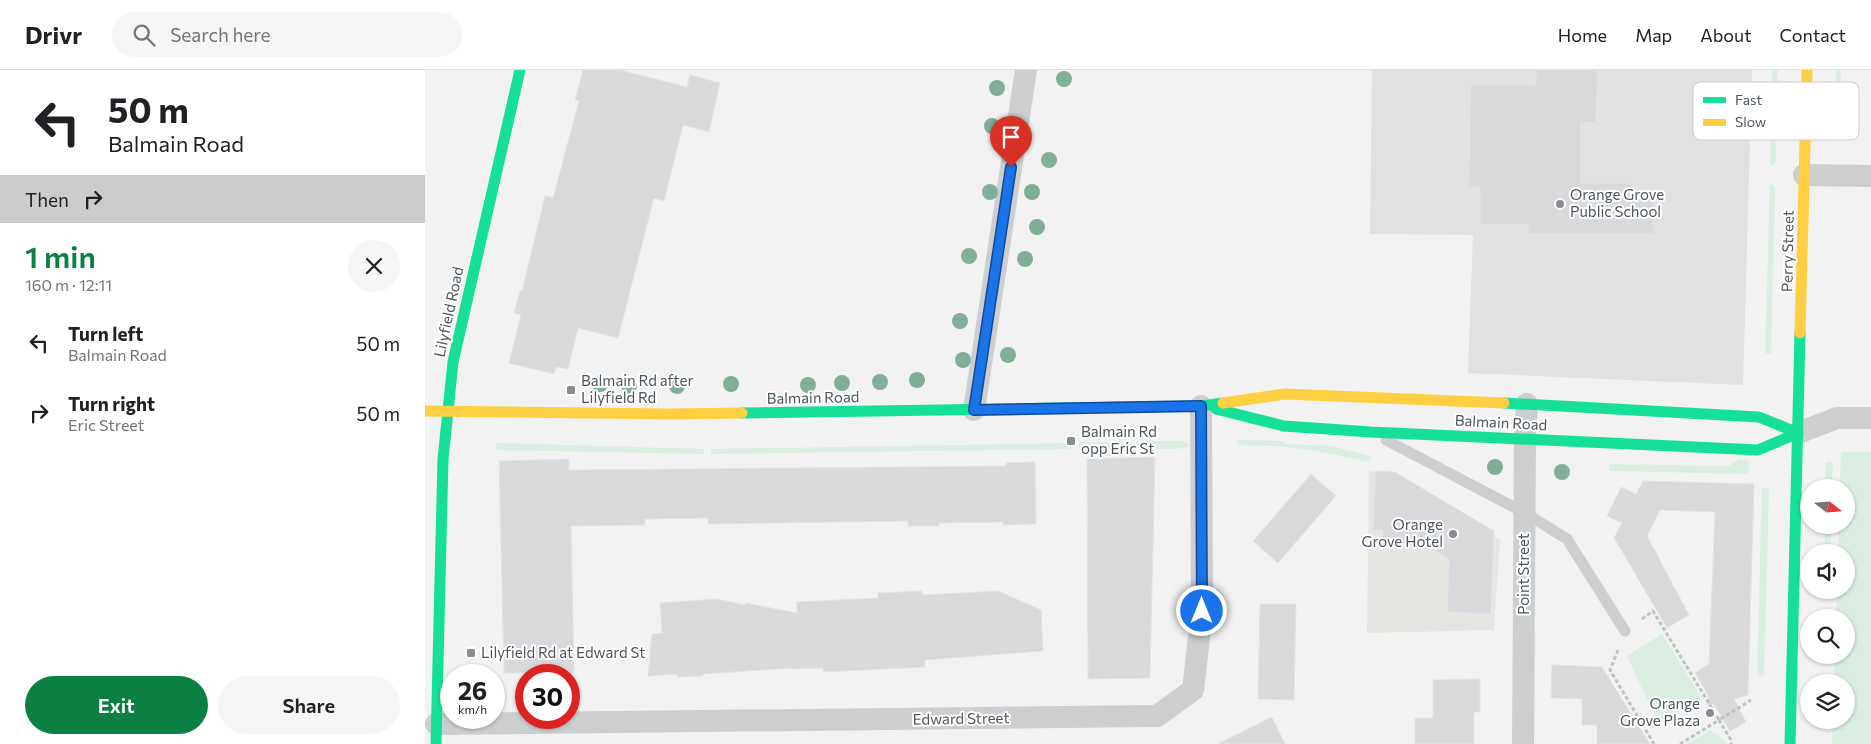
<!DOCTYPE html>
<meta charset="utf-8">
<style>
body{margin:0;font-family:Commissioner,sans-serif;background:#f6f6f6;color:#202124;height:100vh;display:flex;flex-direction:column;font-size:19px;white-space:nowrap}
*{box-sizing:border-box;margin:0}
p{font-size:16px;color:#757577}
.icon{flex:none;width:28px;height:28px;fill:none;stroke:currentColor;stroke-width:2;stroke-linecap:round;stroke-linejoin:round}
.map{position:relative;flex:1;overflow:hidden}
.side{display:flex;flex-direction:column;background:#fff;width:425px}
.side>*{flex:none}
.banner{background:#fff;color:#202124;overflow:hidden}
.needle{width:32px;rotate:107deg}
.buttons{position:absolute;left:1375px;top:409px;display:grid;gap:10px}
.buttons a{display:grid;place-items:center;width:55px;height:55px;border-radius:50%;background:#fff;box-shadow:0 1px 4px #0004;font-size:25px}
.speed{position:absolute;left:15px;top:594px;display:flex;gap:10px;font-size:25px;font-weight:700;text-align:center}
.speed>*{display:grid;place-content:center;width:65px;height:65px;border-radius:50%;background:#fff;box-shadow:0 1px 4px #0004;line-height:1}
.speed small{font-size:12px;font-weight:400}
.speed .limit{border:8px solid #d22;background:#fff;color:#111}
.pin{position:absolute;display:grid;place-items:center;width:42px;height:42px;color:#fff;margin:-51px -21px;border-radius:50% 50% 50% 0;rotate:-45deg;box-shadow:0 0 5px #0007}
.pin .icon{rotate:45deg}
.me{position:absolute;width:55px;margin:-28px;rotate:0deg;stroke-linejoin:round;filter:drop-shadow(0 0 4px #0008)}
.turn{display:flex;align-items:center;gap:18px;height:105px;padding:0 25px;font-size:22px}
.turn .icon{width:65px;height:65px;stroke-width:2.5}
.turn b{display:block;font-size:35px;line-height:42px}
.then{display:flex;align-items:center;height:48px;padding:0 25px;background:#0003;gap:10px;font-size:19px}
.round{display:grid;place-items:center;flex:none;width:52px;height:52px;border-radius:26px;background:#f6f6f6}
.summary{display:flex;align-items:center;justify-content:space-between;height:85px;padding:0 25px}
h1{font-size:30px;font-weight:600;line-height:38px;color:#0b8043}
.action{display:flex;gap:10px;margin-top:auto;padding:10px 25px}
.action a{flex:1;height:58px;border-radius:30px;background:#0b8043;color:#fff;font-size:20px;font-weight:600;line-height:58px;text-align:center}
.action a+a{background:#f6f6f6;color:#202124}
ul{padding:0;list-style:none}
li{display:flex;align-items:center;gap:15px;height:70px;padding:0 25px}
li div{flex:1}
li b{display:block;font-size:19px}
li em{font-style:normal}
header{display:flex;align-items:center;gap:30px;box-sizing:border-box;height:70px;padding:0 25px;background:#fff;border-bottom:1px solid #e0e0e0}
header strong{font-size:24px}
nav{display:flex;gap:28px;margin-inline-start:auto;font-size:18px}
.search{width:350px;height:45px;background:#f6f6f6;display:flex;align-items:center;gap:12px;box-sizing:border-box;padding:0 18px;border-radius:28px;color:#757577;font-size:19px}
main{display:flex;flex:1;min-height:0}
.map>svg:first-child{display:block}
.commercial{fill:#e6e5e1}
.education{fill:#e1e1e2}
.green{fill:#daeee1}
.building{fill:#d9d9db;stroke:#e4e4e5}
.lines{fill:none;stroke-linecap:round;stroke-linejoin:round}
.path{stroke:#bcc5c2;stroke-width:3;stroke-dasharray:4 2.5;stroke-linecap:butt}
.lane{stroke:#ccced0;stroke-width:11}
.street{stroke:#ccced0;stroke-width:22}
.fast{stroke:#16e098;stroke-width:11}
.slow{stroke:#ffcf43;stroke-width:11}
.tree{fill:#80ae96}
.route-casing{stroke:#114b97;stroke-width:12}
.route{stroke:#1a73e8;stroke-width:9}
.poi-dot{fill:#868c91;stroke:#fff;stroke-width:2}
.labels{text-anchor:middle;stroke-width:4;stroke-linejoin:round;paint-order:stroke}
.poi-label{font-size:15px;fill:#4b555d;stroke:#fff;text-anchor:start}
.street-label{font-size:15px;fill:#4b555d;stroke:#fff}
.key{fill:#fff;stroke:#c9ccce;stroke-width:1}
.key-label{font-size:14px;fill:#4b555d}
</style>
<header>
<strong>Drivr</strong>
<div class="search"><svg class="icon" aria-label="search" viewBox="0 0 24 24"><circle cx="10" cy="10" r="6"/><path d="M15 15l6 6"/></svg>Search here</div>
<nav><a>Home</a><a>Map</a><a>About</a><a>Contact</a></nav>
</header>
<main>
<section class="side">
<div class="banner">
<div class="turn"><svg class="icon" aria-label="left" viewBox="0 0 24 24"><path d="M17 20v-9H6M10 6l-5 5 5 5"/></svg><div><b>50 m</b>Balmain Road</div></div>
<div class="then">Then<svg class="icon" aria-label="right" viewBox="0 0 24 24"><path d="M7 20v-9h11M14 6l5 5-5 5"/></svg></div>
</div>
<div class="summary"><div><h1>1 min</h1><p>160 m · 12:11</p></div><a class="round"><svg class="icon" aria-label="close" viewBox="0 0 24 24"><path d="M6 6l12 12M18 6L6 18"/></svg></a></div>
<ul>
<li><svg class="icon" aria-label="left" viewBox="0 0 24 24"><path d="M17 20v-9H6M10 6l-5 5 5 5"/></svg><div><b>Turn left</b><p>Balmain Road</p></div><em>50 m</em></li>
<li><svg class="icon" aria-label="right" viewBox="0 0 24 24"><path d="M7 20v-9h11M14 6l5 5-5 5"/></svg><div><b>Turn right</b><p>Eric Street</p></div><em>50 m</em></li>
</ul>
<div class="action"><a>Exit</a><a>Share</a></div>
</section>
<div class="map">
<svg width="1446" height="674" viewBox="0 0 1446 674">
<rect width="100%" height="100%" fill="#f3f2f2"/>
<!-- commercial -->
<path class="commercial" d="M 944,400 L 965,406 L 1075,470 L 1069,560 L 942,563 Z"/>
<!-- education -->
<path class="education" d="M 947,0 L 1327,0 L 1318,315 L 1043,303 L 1048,165 L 945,164 Z"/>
<!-- green -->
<path class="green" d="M 1347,0 L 1353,0 L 1351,93 L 1345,96 Z
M 1411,0 L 1416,0 L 1414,61 L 1409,61 Z
M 1345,114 L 1350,117 L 1346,284 L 1340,283 Z
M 812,370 L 857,371 L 862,374 L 906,376 L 945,386 L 945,392 L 891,381 L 852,376 L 812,375 Z
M 719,371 L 759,371 L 765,376 L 752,379 L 715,379 L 714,376 Z
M 654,372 L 705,372 L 710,376 L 710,380 L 654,379 Z
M 71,373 L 279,379 L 279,384 L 70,380 Z
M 646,373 L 645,379 L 286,384 L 286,379 Z
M 1416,382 L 1446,382 L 1446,674 L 1407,674 L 1408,650 L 1421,650 L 1421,612 L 1409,612 L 1410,585 L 1421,585 L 1421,548 L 1411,547 L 1412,520 L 1421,520 L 1421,482 L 1413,482 L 1414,455 L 1421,455 L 1421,418 L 1415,417 Z
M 1314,389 L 1324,391 L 1324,404 L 1184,401 L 1185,394 L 1304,396 Z
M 1401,392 L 1408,392 L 1407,417 L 1400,417 Z
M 1337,418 L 1344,418 L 1339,606 L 1332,605 Z
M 1400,455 L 1406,455 L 1406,482 L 1399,482 Z
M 1237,564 L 1277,628 L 1232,651 L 1202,586 Z
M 1285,660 L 1301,672 L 1301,674 L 1262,674 Z"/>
<!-- building -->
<path class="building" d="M 158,0 L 195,0 L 262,17 L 265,5 L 295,13 L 284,62 L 258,55 L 239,131 L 229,128 L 193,268 L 153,258 L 143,299 L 131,297 L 129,304 L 84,293 L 96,245 L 89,243 L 95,221 L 97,221 L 120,126 L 128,128 L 154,31 L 150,30 Z
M 1111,0 L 1173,0 L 1171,53 L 1156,52 L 1156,113 L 1208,113 L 1208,125 L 1229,125 L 1229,164 L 1103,164 L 1103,155 L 1055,154 L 1055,117 L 1044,117 L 1045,15 L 1111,15 Z
M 730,387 L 725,608 L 663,609 L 662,389 Z
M 144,389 L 144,400 L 581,396 L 581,393 L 610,392 L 611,454 L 578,455 L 578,452 L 514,453 L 514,456 L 483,456 L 483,451 L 283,454 L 283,448 L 220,449 L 220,455 L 146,456 L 149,602 L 79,603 L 74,391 Z
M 951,401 L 970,402 L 1069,461 L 1066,544 L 1022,542 L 1024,489 L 1003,476 L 957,474 L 958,460 L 948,460 Z
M 886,404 L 911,426 L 853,493 L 828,471 Z
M 1218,411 L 1329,414 L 1323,625 L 1309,629 L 1321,652 L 1305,661 L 1289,634 L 1283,636 L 1283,625 L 1270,603 L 1284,594 L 1290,442 L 1235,440 L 1222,466 L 1264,545 L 1242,558 L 1189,468 L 1197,453 L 1182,446 L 1196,417 L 1211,424 Z
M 497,521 L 497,525 L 573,521 L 616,540 L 618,581 L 500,590 L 500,597 L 398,602 L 398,598 L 368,599 L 368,598 L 278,604 L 278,606 L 252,607 L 252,604 L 223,606 L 227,564 L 237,563 L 235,533 L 292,529 L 320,535 L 320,533 L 372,543 L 372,532 L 453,528 L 453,523 Z
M 835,534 L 871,534 L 869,630 L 833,629 Z
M 1127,595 L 1177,597 L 1225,674 L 1172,674 L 1172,655 L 1157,655 L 1157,629 L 1126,628 Z
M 1055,609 L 1055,642 L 1049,642 L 1049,674 L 990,674 L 990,648 L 1008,648 L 1008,610 Z
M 847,647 L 860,674 L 793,674 Z"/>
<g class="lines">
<!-- path -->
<path class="path" d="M 1217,549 L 1228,541 L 1294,650 L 1326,630
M 1193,580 L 1185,600 L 1229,674
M 1255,674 L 1294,650 L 1306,670 L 1306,674"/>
<!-- lane -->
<path class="lane" d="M 961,370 L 1100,443 L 1142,469 L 1200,561"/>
<!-- street -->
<path class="street" d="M 1379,105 L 1446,106
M 549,340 L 601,0
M 1373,363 L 1412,348 L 1446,348
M 11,654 L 732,646 L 768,620 L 777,541 L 776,336
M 1098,674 L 1100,369 L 1102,334"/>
<!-- fast -->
<path class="fast" d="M 1079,333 L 1334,347 L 1373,363
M 791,339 L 859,356 L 946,362 L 1333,380 L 1373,363
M 317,343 L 776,336 L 798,333
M 11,674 L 18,389 L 28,292 L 95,0
M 1365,674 L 1375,263"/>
<!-- slow -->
<path class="slow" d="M 1375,263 L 1382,0
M 798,333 L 860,324 L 1079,333
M 0,341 L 246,344 L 317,343"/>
</g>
<!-- trees -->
<g class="tree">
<circle cx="639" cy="9" r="8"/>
<circle cx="572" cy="18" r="8"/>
<circle cx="567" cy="56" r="8"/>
<circle cx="624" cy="90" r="8"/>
<circle cx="565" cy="122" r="8"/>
<circle cx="607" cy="122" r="8"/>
<circle cx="612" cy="157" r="8"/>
<circle cx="544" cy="186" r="8"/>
<circle cx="600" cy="189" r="8"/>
<circle cx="535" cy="251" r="8"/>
<circle cx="583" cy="285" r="8"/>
<circle cx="538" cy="290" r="8"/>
<circle cx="492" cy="310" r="8"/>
<circle cx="455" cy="312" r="8"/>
<circle cx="417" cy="313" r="8"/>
<circle cx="175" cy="314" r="8"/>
<circle cx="306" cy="314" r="8"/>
<circle cx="383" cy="315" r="8"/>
<circle cx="204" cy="316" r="8"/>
<circle cx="252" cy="316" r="8"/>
<circle cx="1070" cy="397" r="8"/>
<circle cx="1137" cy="402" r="8"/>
</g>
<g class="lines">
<defs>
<path id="route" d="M 586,97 L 549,340 L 776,336 L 777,541"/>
</defs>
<!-- route casing -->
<use href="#route" class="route-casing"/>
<!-- route -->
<use href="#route" class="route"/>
</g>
<!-- markers -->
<g class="poi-dot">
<circle cx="1135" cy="134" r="5"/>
<rect x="141" y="315" width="10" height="10" rx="2.5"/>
<rect x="641" y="366" width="10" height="10" rx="2.5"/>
<circle cx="1028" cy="464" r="5"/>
<rect x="41" y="578" width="10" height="10" rx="2.5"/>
<circle cx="1285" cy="643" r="5"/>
</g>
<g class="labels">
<!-- poi labels -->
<g class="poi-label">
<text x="1145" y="130">Orange Grove<tspan x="1145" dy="17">Public School</tspan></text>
<text x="156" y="316">Balmain Rd after<tspan x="156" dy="17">Lilyfield Rd</tspan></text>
<text x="656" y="367">Balmain Rd<tspan x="656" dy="17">opp Eric St</tspan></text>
<text x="1018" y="460" text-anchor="end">Orange<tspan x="1018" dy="17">Grove Hotel</tspan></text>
<text x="56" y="588">Lilyfield Rd at Edward St</text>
<text x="1275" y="639" text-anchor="end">Orange<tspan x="1275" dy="17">Grove Plaza</tspan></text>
</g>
<!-- street labels -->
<g class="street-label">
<text transform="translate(1363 181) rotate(-89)" y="5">Perry Street</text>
<text transform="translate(24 242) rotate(-78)" y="5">Lilyfield Road</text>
<text transform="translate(388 328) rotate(-1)" y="5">Balmain Road</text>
<text transform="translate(1076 353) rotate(3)" y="5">Balmain Road</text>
<text transform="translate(1099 504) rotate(-90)" y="5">Point Street</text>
<text transform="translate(536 649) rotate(-1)" y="5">Edward Street</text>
</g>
</g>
<!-- legend -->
<rect x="1268" y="12" width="166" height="58" rx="8" class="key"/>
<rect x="1278" y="27" width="23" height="6" fill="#16e098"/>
<rect x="1278" y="49" width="23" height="7" fill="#ffcf43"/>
<g class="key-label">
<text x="1310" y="35">Fast</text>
<text x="1310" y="57">Slow</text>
</g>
</svg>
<div class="buttons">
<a><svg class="needle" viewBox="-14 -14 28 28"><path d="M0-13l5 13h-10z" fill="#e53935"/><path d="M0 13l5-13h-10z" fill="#757577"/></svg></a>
<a><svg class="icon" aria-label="sound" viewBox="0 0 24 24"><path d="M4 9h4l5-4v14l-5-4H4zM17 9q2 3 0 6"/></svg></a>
<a><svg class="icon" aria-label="search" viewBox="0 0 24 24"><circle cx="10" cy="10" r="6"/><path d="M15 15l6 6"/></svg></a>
<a><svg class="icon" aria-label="layers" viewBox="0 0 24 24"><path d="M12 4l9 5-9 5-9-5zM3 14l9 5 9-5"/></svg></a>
</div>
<div class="speed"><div>26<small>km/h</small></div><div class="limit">30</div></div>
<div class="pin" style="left:586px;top:97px;background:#d93025"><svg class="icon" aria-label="arrive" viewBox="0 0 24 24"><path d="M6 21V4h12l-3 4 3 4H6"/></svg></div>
<svg class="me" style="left:777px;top:541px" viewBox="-20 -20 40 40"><circle r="17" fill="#1a73e8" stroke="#fff" stroke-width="3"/><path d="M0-11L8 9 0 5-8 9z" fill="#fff"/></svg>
</div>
</main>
